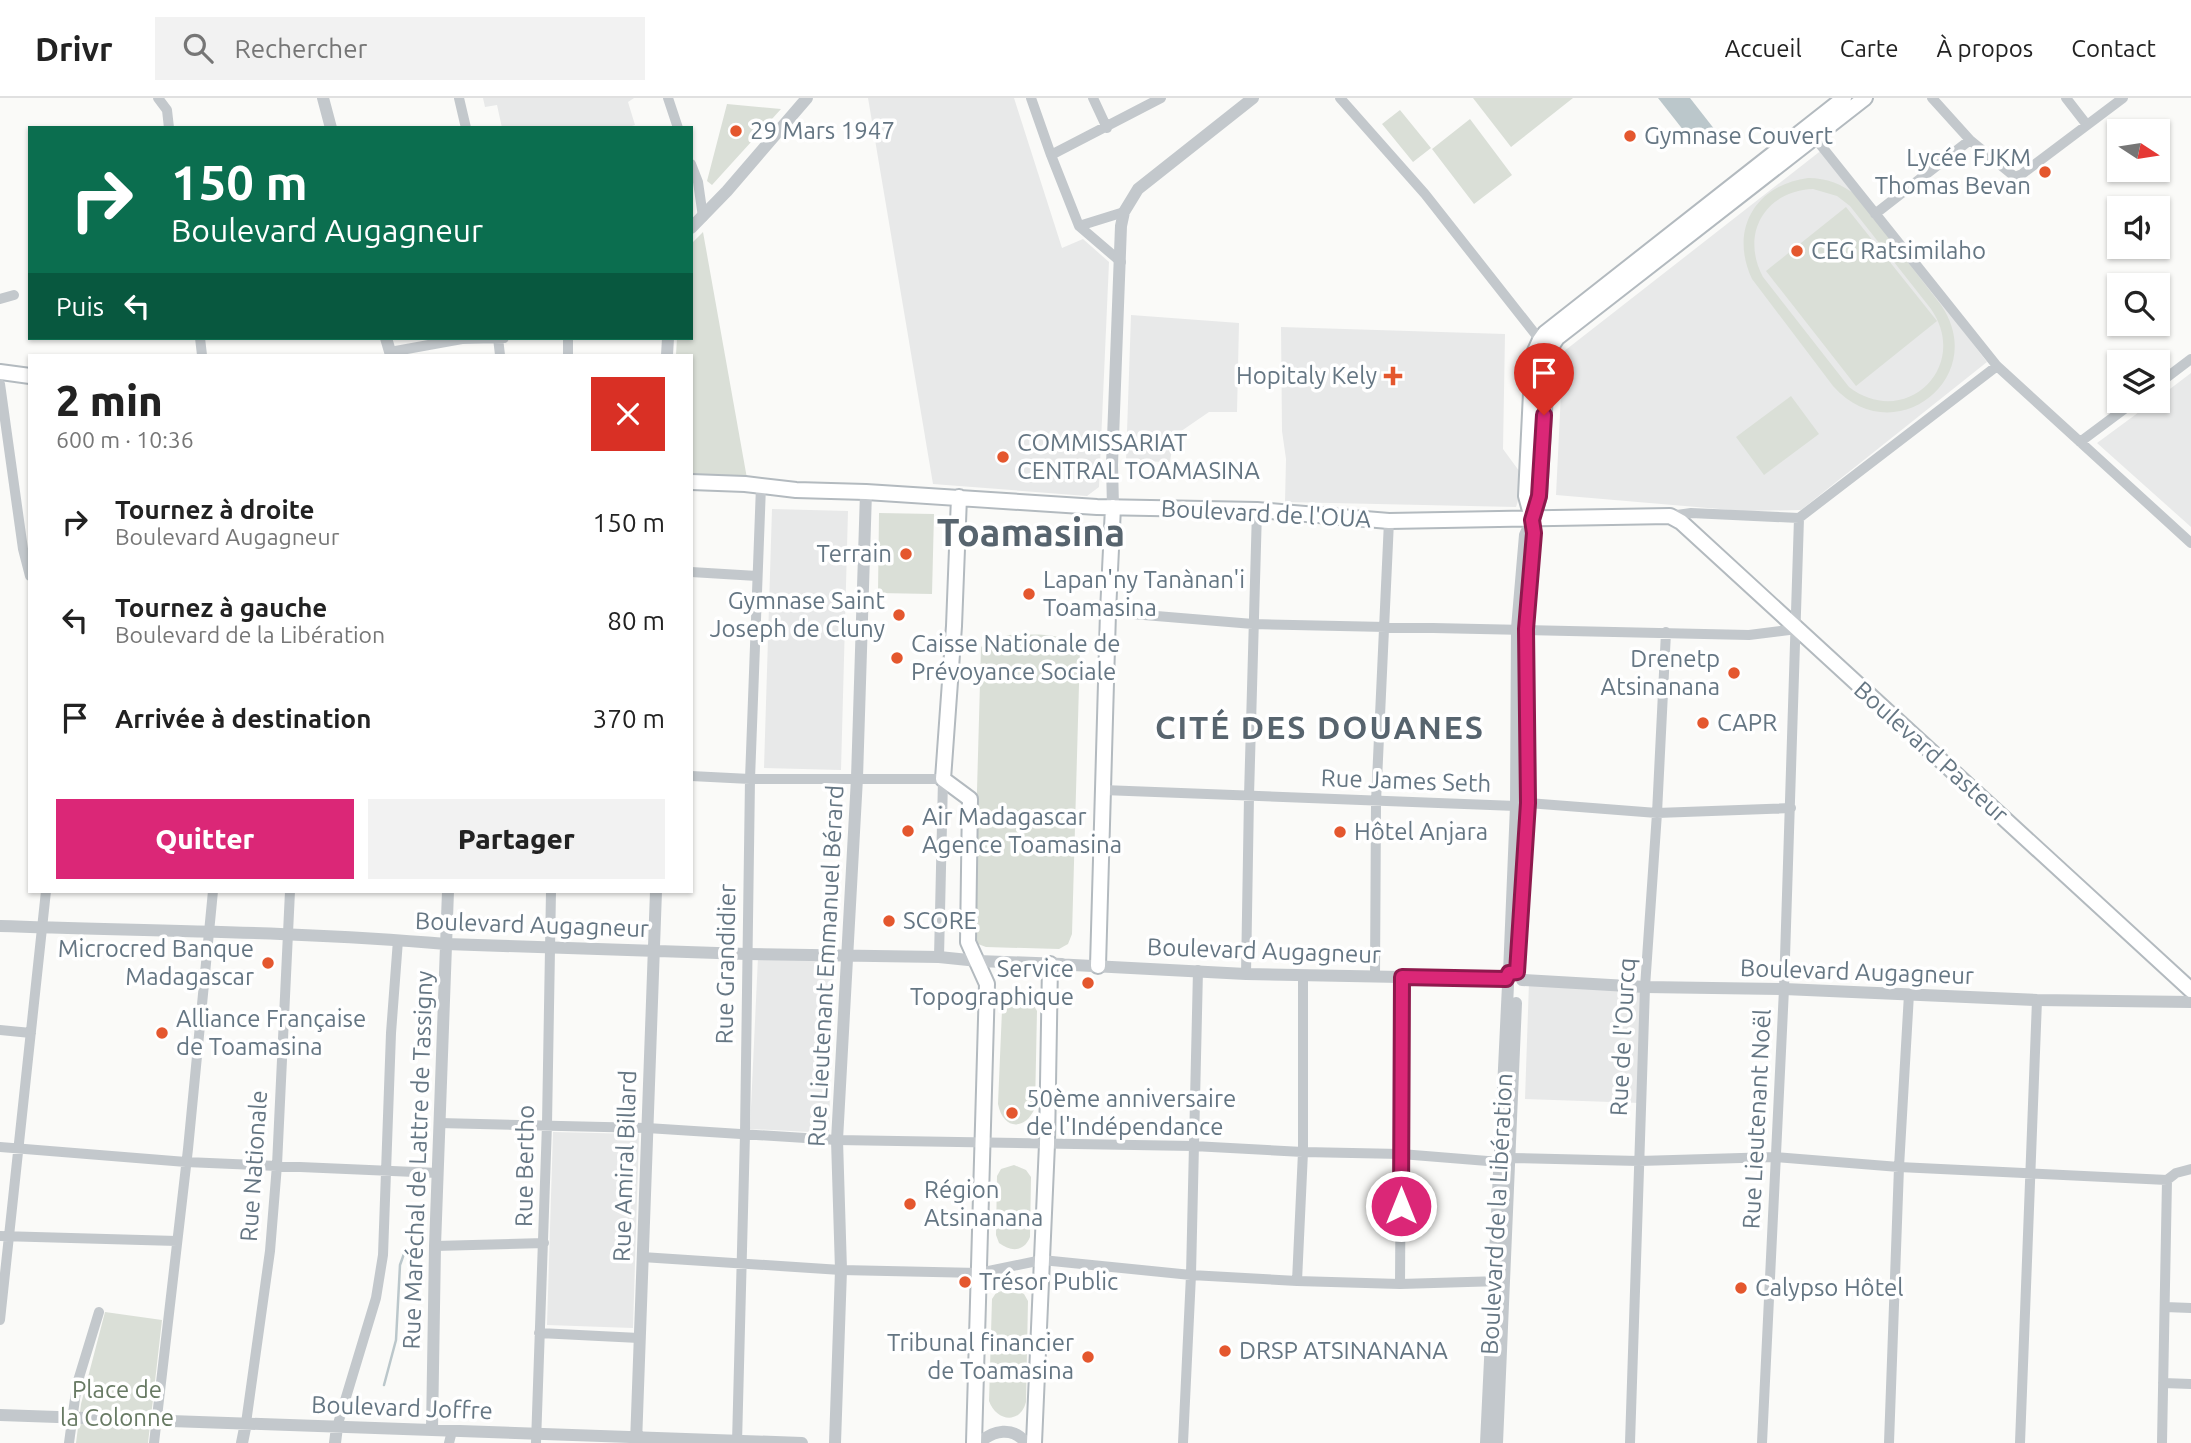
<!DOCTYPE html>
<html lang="fr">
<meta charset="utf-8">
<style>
body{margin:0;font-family:Ubuntu,sans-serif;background:#f2f2f2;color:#222;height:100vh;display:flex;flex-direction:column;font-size:26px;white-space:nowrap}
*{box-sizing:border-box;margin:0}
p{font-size:23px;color:#767676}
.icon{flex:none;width:38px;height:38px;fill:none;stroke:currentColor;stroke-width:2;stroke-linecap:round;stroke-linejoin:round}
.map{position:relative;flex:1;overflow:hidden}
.drawer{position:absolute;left:28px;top:256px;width:665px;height:539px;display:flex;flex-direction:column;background:#fff;border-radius:0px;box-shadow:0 2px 5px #0004}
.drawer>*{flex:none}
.top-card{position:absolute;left:28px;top:28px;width:665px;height:214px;border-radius:0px;box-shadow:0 2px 5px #0004;background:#0b6e4f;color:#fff;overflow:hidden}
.needle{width:46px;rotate:102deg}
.controls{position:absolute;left:2107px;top:21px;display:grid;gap:14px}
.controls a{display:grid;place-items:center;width:63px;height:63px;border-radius:0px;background:#fff;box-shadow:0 2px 5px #0004;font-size:35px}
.pin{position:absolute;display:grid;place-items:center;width:60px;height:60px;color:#fff;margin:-72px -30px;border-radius:50% 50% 50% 0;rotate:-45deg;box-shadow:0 0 7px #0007}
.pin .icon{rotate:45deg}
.me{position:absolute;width:77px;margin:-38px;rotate:0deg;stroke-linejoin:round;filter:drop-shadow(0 0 5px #0008)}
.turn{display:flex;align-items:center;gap:24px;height:147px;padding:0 28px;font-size:32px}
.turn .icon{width:91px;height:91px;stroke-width:2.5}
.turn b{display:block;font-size:49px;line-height:60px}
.then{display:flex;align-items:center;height:66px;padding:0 28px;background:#0003;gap:14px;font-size:26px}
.round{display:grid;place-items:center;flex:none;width:74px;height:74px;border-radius:0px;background:#f2f2f2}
.overview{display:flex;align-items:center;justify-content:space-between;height:119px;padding:0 28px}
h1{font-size:42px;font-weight:800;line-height:52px}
.button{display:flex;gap:14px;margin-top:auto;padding:14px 28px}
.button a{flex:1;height:80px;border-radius:0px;background:#db2777;color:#fff;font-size:28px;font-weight:800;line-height:80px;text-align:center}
.button a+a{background:#f2f2f2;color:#222}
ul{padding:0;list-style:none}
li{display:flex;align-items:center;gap:21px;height:98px;padding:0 28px}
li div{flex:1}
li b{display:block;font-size:26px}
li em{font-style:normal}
header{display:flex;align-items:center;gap:42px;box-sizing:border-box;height:98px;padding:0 35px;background:#fff;border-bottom:2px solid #e0e0e0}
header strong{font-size:33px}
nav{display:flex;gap:38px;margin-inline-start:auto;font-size:24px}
.search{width:490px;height:63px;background:#f2f2f2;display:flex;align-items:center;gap:18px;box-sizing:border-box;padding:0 24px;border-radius:0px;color:#767676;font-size:26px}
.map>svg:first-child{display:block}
.built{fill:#e8e9e9}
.green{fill:#dadfd7;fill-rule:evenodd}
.water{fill:#bbc7cb}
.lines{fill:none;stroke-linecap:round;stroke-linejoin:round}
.stream{stroke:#bbc7cb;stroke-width:2.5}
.secondary-casing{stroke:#b3babf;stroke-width:18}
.minor{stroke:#c3c8cc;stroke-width:10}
.tertiary{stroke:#c3c8cc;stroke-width:12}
.secondary{stroke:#fff;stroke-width:14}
.route-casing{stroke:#8e194d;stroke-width:18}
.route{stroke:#db2777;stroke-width:12}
.poi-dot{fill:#e4572e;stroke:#fff;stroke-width:2.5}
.labels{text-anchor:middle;stroke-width:7;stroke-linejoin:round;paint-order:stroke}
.poi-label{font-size:24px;fill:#657683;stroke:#fff;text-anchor:start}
.street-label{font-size:24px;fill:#657683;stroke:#fff}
.park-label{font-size:24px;fill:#687a64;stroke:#fff}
.district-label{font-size:32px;font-weight:bold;letter-spacing:2px;fill:#57646e;stroke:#fff}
.town-label{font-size:38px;font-weight:bold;fill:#57646e;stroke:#fff}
</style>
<header>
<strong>Drivr</strong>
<div class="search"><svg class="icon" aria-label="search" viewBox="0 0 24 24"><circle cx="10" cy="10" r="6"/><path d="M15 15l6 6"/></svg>Rechercher</div>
<nav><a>Accueil</a><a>Carte</a><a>À propos</a><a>Contact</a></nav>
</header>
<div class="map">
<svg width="2191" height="1345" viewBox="0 0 2191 1345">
<rect width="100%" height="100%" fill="#fafaf8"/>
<!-- built -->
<path class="built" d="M 483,0 L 634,0 L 628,4 L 635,27 L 625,30 L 564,30 L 563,28 L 554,30 L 502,30 L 497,7 L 485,9 Z
M 868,0 L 1014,0 L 1062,150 L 1083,141 L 1109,164 L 1099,389 L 1087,398 L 933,386 Z
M 1823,51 L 1987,264 L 1801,412 L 1743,413 L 1556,397 L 1563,254 Z
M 1131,217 L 1239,225 L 1237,314 L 1209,314 L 1174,338 L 1170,364 L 1126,363 Z
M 1281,229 L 1505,236 L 1503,351 L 1525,381 L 1516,409 L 1285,404 L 1286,361 L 1282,333 Z
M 2191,275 L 2191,429 L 2097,345 L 2154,303 L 2158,303 L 2158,300 Z
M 772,411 L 848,413 L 841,672 L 764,670 Z
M 758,859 L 833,861 L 829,1035 L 750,1031 Z
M 1529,884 L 1645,887 L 1640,1005 L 1525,1001 Z
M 553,1034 L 639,1036 L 633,1230 L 547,1227 Z"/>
<!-- green -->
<path class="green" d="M 1473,0 L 1573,0 L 1511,49 Z
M 727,6 L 781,11 L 712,87 L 707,83 Z
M 1400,12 L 1431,50 L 1413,64 L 1382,26 Z
M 1470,21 L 1512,77 L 1474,106 L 1432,51 Z
M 1808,80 C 1827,80 1842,86 1857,98 L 1941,207 C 1991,280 1893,356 1833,288 L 1752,181 C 1729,132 1755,87 1808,80 ZM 1813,91 L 1837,98 L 1850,108 L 1931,211 C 1971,269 1905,332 1849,289 L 1763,179 C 1740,136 1765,93 1813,91 Z
M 1846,109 L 1937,223 L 1856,288 L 1766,173 Z
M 703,134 L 748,386 L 691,378 L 691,257 L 676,257 L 677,240 L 691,240 L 691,146 Z
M 1791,298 L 1819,336 L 1764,377 L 1736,339 Z
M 879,415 L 934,416 L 932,496 L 878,495 Z
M 1009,537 C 1033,537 1062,533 1080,551 L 1072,836 L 1068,846 L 1059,851 L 986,849 L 978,846 L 973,836 L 981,549 L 990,542 Z
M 1018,898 C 1029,900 1032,904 1037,913 L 1035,1010 C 1025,1033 1003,1032 998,1006 L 1002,912 C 1005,904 1009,899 1018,898 Z
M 1014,1067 L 1026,1072 L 1031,1079 L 1030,1139 C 1024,1154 1011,1154 999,1145 L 996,1137 L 997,1078 L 1001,1071 Z
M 1010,1190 L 1024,1196 L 1028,1203 L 1026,1304 C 1020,1327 996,1323 989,1303 L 992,1201 L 996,1195 Z
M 105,1214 L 162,1222 L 148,1345 L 76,1345 L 81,1306 Z"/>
<!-- water -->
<path class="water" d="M 1658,0 L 1690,0 L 1715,32 L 1695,47 Z"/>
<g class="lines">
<!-- stream -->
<path class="stream" d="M 384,1287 L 396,1242 L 400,1167 L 405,1153"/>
<defs>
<path id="secondary" d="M 0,274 L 30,278
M 691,384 L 745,386 L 796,392 L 866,394 L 1097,409 L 1257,412 L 1389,423 L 1670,418 L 1681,424 L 2191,892
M 959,399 L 954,528 L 943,681 L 970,701 L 968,844 L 987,886 L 974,1345
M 1532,420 L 1526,398 L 1532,274 L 1535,253 L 1540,242 L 1545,235 L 1844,0
M 1532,422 L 1539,398 L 1547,263 L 1551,249 L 1557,240 L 1865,0
M 1098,868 L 1108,514 L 1113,409
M 1034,1345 L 1047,1046 L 1050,866"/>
</defs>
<!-- secondary casing -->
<use href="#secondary" class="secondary-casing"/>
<!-- minor -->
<path class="minor" d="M 158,0 L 167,12 L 169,30
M 459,0 L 466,30
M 668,0 L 678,30
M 1031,0 L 1051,57 L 1079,128 L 1121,164
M 1093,0 L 1107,30
M 1340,0 L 1425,96 L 1540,242 L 1545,245
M 1932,0 L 1970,42 L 2015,79 L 2022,76 L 2123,0
M 2066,0 L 2087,27
M 1811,35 L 1997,268 L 2191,445
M 1051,57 L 1161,0
M 691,66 L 698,84 L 703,119
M 1875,116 L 1970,42
M 1079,128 L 1124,114
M 0,201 L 14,197
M 200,240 L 202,257
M 498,240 L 500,257
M 390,254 L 462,241 L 504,240
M 568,257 L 568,240
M 0,286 L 23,451 L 30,478
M 2158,286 L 2191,261
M 2080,344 L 2135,303
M 1670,418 L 1691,415 L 1799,420
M 1799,420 L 1997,268
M 691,474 L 757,478
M 1108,514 L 1253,526 L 1749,537 L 1797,531
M 691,678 L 750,681 L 943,681 L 939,859
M 1103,692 L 1516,708 L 1528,705 L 1657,715 L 1791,710
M 1246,876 L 1249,698 L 1257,412
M 1375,878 L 1376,704 L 1389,423
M 0,932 L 31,935
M 439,1025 L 647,1030 L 837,1042 L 1193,1048 L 1303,1054 L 1401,1056 L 1500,1064 L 1510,1060 L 1639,1063 L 1775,1059 L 1899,1069 L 2167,1082 L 2176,1075 L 2191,1071
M 0,1049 L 186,1064 L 438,1075
M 0,1138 L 177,1143
M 435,1148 L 544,1145
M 642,1159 L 841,1172 L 979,1175 L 1042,1162 L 1191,1177 L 1297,1183 L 1400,1186 L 1501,1183
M 1297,1183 L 1303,1054 L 1303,877
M 1400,1186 L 1402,879
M 2165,1209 L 2191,1210
M 0,1222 L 46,793
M 539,1235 L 639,1240
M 2163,1285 L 2191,1286
M 246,1325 L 270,1153 L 277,1067 L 290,793
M 337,1329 L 376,1200 L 383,1157 L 391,935 L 398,842
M 69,1345 L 77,1286 L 99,1214
M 154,1345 L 188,1051 L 213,793
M 449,1345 L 452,1333
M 536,1345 L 547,1026 L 551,793
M 737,1345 L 745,1036 L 750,681 L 761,388
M 1183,1345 L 1191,1177 L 1198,872
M 1630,1345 L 1645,889 L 1657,715 L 1666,534
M 1762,1345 L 1784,891 L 1799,420
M 1889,1345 L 1899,1069 L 1909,896
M 2020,1345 L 2037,902
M 2162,1345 L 2167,1082"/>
<!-- tertiary -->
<path class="tertiary" d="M 323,0 L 331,30
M 691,130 L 727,93 L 807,0
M 386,240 L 391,257
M 667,257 L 668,240
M 1113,409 L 1112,367 L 1121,128 L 1124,114 L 1138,91 L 1253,0
M 0,828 C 149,833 298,833 446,846 L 747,856 L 939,859 L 978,863 L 1062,866
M 1518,862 L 1528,705 L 1526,531 L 1533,429
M 1054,866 L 1246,876 L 1506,881
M 1509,875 L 1516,708 L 1517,530 L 1525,437 L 1532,422
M 1522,882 L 1645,889 L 1784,891 L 2037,902 L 2191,904
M 0,1317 L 802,1345
M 432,1332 L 435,1148 L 448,793
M 242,1345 L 246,1325
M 335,1345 L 337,1329
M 636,1345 L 656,793
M 835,1345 L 841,1172 L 837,1042 L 857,680 L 866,394
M 979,1345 C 993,1332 1013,1328 1026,1345
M 1486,1345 L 1508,887
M 1497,1345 L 1516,905"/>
<!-- secondary -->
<use href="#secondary" class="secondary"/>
</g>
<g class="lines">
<defs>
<path id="route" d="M 1401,1108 L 1402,879 L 1506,881 L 1509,875 L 1517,874 L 1528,705 L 1526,531 L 1534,435 L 1532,422 L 1539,398 L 1544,317"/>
</defs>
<!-- route casing -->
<use href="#route" class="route-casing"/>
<!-- route -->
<use href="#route" class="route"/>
</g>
<!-- markers -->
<g class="poi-dot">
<circle cx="736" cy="33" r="7"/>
<circle cx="1630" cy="38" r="7"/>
<circle cx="2045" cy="74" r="7"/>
<circle cx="1797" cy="153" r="7"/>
<path d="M1389.5 267.5h7v7h7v7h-7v7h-7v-7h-7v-7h7z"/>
<circle cx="1003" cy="359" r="7"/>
<circle cx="906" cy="456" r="7"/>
<circle cx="1029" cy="496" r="7"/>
<circle cx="899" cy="517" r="7"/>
<circle cx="897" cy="560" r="7"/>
<circle cx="1734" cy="575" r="7"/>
<circle cx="1703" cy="625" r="7"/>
<circle cx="908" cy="733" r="7"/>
<circle cx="1340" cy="734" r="7"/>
<circle cx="889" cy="823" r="7"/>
<circle cx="268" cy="865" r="7"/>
<circle cx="1088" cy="885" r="7"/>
<circle cx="162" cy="935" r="7"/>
<circle cx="1012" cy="1015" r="7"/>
<circle cx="910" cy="1106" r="7"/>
<circle cx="965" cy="1184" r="7"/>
<circle cx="1741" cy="1190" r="7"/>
<circle cx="1225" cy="1253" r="7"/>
<circle cx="1088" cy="1259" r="7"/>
</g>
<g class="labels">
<!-- poi labels -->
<g class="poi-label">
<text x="750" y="41">29 Mars 1947</text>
<text x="1644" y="46">Gymnase Couvert</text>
<text x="2031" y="68" text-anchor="end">Lycée FJKM<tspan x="2031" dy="28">Thomas Bevan</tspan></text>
<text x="1811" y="161">CEG Ratsimilaho</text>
<text x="1377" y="286" text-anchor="end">Hopitaly Kely</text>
<text x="1017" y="353">COMMISSARIAT<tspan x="1017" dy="28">CENTRAL TOAMASINA</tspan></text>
<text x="892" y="464" text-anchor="end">Terrain</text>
<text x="1043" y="490">Lapan'ny Tanànan'i<tspan x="1043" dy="28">Toamasina</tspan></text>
<text x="885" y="511" text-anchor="end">Gymnase Saint<tspan x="885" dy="28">Joseph de Cluny</tspan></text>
<text x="911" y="554">Caisse Nationale de<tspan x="911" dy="28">Prévoyance Sociale</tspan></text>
<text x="1720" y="569" text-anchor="end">Drenetp<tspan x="1720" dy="28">Atsinanana</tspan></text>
<text x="1717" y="633">CAPR</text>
<text x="922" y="727">Air Madagascar<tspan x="922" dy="28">Agence Toamasina</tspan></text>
<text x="1354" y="742">Hôtel Anjara</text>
<text x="903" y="831">SCORE</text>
<text x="254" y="859" text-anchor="end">Microcred Banque<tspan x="254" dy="28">Madagascar</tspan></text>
<text x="1074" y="879" text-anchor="end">Service<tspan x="1074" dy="28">Topographique</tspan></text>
<text x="176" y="929">Alliance Française<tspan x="176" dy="28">de Toamasina</tspan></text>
<text x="1026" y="1009">50ème anniversaire<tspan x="1026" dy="28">de l'Indépendance</tspan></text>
<text x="924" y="1100">Région<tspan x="924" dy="28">Atsinanana</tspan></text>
<text x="979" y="1192">Trésor Public</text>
<text x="1755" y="1198">Calypso Hôtel</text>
<text x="1074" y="1253" text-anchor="end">Tribunal financier<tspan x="1074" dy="28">de Toamasina</tspan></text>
<text x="1239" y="1261">DRSP ATSINANANA</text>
</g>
<!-- street labels -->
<g class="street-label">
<text transform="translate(1266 416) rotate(3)" y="8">Boulevard de l'OUA</text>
<text transform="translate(1931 654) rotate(42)" y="8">Boulevard Pasteur</text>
<text transform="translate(1406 683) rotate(2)" y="8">Rue James Seth</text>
<text transform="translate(532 827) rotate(2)" y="8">Boulevard Augagneur</text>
<text transform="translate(1264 853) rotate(2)" y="8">Boulevard Augagneur</text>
<text transform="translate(726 866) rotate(-89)" y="8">Rue Grandidier</text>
<text transform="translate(826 868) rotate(-87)" y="8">Rue Lieutenant Emmanuel Bérard</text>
<text transform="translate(1857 874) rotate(2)" y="8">Boulevard Augagneur</text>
<text transform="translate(1623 939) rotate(-87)" y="8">Rue de l'Ourcq</text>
<text transform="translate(1757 1021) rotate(-87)" y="8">Rue Lieutenant Noël</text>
<text transform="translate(418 1062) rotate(-88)" y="8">Rue Maréchal de Lattre de Tassigny</text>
<text transform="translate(254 1068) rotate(-86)" y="8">Rue Nationale</text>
<text transform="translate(525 1068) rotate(-89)" y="8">Rue Bertho</text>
<text transform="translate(625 1068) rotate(-88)" y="8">Rue Amiral Billard</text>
<text transform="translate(1497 1116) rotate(-87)" y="8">Boulevard de la Libération</text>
<text transform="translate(402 1310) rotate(2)" y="8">Boulevard Joffre</text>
</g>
<!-- park labels -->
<g class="park-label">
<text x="117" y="1300">Place de<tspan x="117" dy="28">la Colonne</tspan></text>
</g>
<!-- district labels -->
<g class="district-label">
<text x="1320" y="641">CITÉ DES DOUANES</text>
</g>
<!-- town labels -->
<g class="town-label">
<text x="1031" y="448">Toamasina</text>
</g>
</g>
</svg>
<div class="controls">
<a><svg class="needle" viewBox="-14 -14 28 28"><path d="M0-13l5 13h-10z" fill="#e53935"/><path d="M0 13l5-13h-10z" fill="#767676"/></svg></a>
<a><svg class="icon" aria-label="sound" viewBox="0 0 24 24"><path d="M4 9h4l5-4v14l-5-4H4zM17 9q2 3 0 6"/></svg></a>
<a><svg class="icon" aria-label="search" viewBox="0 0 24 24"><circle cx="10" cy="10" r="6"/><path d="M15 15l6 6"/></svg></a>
<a><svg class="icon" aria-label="layers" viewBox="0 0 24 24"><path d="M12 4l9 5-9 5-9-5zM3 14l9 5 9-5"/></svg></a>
</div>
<div class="pin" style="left:1544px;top:317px;background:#d93025"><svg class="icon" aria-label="arrive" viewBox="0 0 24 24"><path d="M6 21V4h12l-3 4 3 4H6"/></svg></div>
<svg class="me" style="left:1401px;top:1108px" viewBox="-20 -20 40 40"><circle r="17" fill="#db2777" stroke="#fff" stroke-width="3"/><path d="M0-11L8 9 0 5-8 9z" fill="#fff"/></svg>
<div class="top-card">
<div class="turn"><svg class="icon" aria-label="right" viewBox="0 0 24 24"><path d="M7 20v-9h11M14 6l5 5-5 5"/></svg><div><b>150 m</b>Boulevard Augagneur</div></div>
<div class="then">Puis<svg class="icon" aria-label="left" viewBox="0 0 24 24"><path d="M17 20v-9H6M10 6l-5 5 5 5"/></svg></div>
</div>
<section class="drawer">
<div class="overview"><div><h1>2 min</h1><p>600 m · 10:36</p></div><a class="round" style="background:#d93025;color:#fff"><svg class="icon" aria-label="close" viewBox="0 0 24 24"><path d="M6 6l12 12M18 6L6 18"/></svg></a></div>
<ul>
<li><svg class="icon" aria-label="right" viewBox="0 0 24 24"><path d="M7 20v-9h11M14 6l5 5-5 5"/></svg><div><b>Tournez à droite</b><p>Boulevard Augagneur</p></div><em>150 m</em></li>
<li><svg class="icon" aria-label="left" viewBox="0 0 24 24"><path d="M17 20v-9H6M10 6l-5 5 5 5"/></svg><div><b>Tournez à gauche</b><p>Boulevard de la Libération</p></div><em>80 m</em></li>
<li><svg class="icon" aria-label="arrive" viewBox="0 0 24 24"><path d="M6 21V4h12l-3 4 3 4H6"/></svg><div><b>Arrivée à destination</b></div><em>370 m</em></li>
</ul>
<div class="button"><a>Quitter</a><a>Partager</a></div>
</section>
</div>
